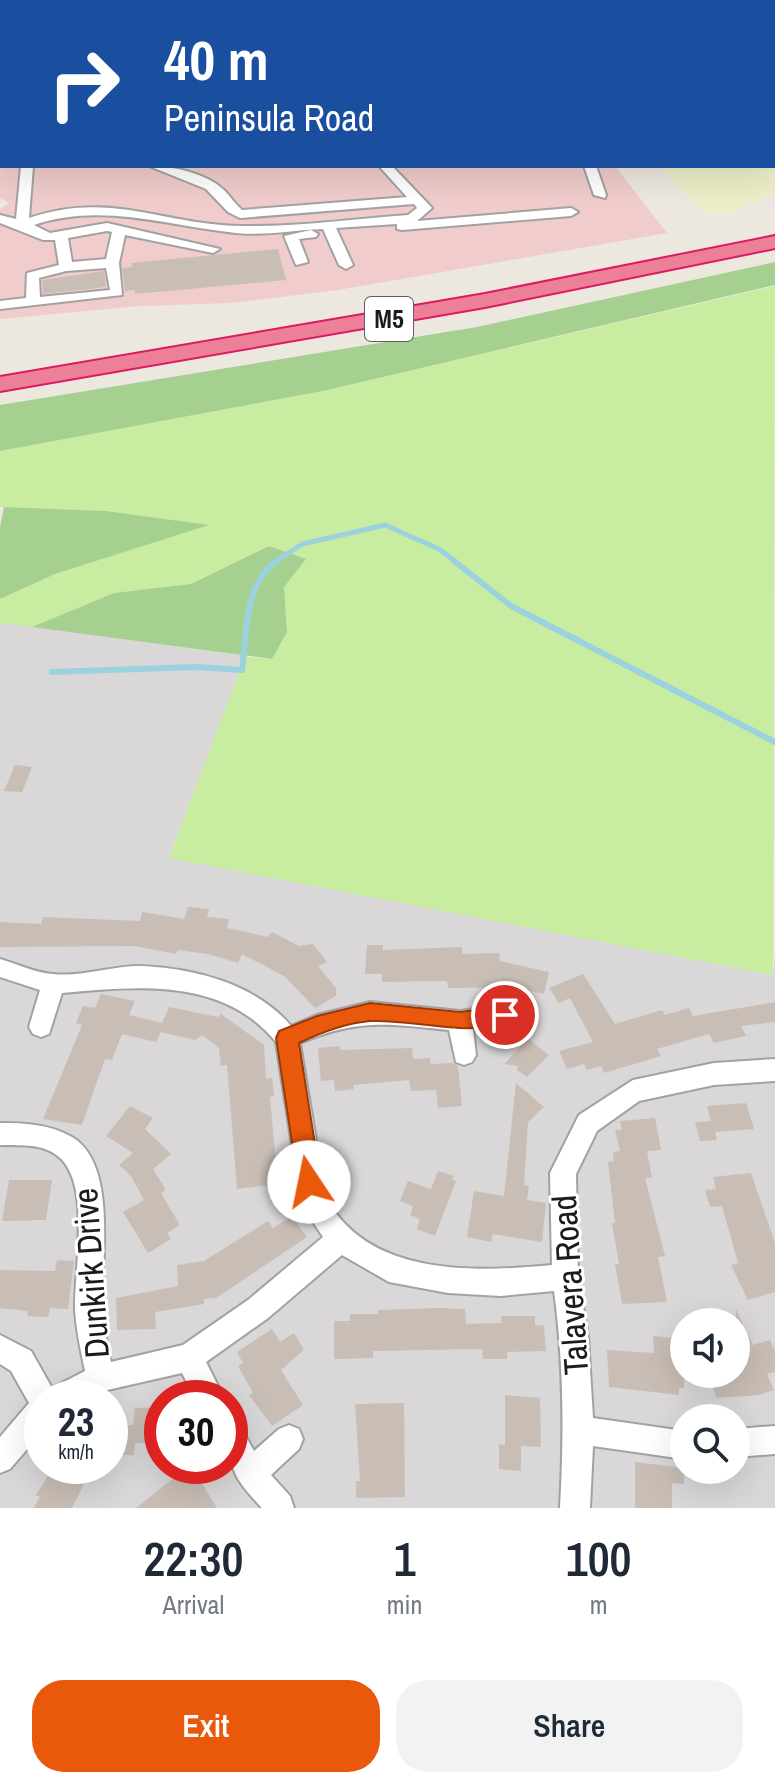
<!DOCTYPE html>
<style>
body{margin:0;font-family:"Archivo Narrow",sans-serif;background:#f2f2f3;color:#1f2937;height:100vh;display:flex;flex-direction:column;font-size:30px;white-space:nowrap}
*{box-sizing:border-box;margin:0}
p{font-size:26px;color:#747a83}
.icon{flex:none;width:44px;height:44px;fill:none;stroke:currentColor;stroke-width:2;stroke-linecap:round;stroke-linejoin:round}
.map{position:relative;height:1508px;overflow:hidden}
.panel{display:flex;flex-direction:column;background:#fff;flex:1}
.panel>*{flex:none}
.guide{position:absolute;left:0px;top:0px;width:776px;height:168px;box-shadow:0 8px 32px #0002;background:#1a4fa0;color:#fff;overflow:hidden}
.tools{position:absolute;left:670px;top:1308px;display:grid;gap:16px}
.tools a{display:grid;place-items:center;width:80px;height:80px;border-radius:50%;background:#fff;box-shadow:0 8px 32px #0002;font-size:40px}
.speed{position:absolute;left:24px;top:1380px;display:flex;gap:16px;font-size:40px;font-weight:700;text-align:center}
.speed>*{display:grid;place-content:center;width:104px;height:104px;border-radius:50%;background:#fff;box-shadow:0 8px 32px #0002;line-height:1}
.speed small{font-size:20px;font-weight:400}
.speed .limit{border:12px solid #d22;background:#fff;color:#111}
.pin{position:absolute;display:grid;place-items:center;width:68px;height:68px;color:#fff;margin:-34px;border:4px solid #fff;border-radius:50%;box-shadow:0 2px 8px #0007}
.me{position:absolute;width:88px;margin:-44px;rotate:349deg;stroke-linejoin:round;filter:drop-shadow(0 0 6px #0008)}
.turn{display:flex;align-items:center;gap:28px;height:168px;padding:0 32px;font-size:36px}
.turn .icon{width:104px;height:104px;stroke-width:2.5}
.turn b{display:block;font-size:56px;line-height:68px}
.eta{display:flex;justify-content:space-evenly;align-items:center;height:136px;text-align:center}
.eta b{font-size:48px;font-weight:600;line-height:56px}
.action{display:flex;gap:16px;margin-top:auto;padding:16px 32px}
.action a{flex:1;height:92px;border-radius:32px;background:#ea580c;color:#fff;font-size:32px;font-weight:600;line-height:92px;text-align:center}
.action a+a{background:#f2f2f3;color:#1f2937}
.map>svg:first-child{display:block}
.residential{fill:#d9d7d7;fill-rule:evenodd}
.commercial{fill:#f0cccc}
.farmland{fill:#edeec8}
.grass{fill:#c8eca0}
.forest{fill:#a5d090}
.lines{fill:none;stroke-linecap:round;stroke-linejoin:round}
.stream-far1{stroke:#9cd2df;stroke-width:5}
.stream{stroke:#9cd2df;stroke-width:6}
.building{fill:#c9beb5}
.minor-casing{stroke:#a2a2a2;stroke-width:4}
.highway-casing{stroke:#df1863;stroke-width:4}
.minor{fill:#fff;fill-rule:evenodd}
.highway{fill:#eb8098;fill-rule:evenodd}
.route{fill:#ea580c;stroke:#983908;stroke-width:2}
.labels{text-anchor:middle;stroke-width:6;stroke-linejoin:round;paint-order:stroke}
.shield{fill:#fff;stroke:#5f5f5f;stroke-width:2}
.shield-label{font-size:26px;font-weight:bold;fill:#1b1b1b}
.near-street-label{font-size:34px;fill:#1b1b1b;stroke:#fff}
</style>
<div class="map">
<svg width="775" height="1508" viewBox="0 0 775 1508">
<rect width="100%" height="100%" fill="#ede8df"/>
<!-- residential -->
<path class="residential" d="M 0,623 L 247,653 L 169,857 L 773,975 L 775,954 L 775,1508 L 0,1508 ZM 684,1322 L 736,1322 L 736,1374 L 684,1374 ZM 42,1398 L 110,1398 L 110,1466 L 42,1466 ZM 162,1398 L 230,1398 L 230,1466 L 162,1466 ZM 684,1418 L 736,1418 L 736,1470 L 684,1470 Z"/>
<!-- commercial -->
<path class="commercial" d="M 0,143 L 2,166 L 615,166 L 667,233 L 338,290 L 231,303 L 140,306 L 0,319 L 0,209 L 9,203 L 0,198 Z"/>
<!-- farmland -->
<path class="farmland" d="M 0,0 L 775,0 L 775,194 L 731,212 L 705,215 L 661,166 L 774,166 L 774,2 L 2,2 L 2,61 Z"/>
<!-- grass -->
<path class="grass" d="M 775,286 L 773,975 L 169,858 L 245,657 L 272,659 L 287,632 L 284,587 L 305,560 L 269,546 L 191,584 L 114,593 L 32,627 L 0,623 L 0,599 L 55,574 L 207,525 L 106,511 L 0,507 L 0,451 L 323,391 Z"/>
<!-- forest -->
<path class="forest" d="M 775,262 L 775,285 L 323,391 L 0,451 L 0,405 L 477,327 Z
M 4,507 L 106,511 L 209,525 L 55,574 L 0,599 L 0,527 Z
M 269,546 L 306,559 L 284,587 L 287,632 L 272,659 L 32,627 L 114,593 L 191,584 Z"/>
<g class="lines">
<!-- stream-far1 -->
<path class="stream-far1" d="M 275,562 L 302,544 L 385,525 L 439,549 L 456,562"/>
<!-- stream -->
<path class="stream" d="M 453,560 L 511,606 L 775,742
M 52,672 L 195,667 L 242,670 C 247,633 244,582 278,560"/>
</g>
<!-- building -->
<path class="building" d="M 278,249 L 286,280 L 135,294 L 135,290 L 125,291 L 122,268 L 132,267 L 131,263 Z
M 104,271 L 106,287 L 43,294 L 42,280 Z
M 15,765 L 32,767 L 22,792 L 4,791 Z
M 188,907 L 209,909 L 207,917 L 229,919 L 227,928 L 268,937 L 272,932 L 299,946 L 313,944 L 327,962 L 318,966 L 336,988 L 336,996 L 315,1008 L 284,976 L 242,954 L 238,963 L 208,954 L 178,950 L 176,954 L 135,946 L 0,947 L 0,922 L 41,924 L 43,917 L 140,921 L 142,912 L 184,919 Z
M 367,945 L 383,945 L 383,950 L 462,947 L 462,954 L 499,953 L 500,961 L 549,972 L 544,994 L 512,987 L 448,988 L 447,981 L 382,982 L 382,974 L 365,974 Z
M 583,974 L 615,1024 L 662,1010 L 665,1015 L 689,1008 L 693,1016 L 775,1002 L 775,1022 L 741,1026 L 746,1036 L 714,1043 L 709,1034 L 657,1049 L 661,1056 L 604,1073 L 601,1066 L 587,1070 L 584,1064 L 567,1069 L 559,1051 L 593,1042 L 570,998 L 559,1003 L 549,988 Z
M 101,994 L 135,1001 L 129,1015 L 162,1023 L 169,1007 L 218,1017 L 221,1014 L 264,1045 L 266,1079 L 272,1078 L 274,1096 L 270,1097 L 278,1184 L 237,1189 L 227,1065 L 221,1066 L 219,1048 L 202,1035 L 195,1040 L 161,1032 L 156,1042 L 122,1034 L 112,1060 L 105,1059 L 82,1125 L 43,1119 L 82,1025 L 76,1023 L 83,1006 L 95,1008 Z
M 528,1039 L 549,1055 L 527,1077 L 517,1070 L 518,1066 L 504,1064 Z
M 340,1046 L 340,1050 L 412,1048 L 413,1059 L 430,1058 L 431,1064 L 453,1063 L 458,1066 L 462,1106 L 438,1108 L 436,1090 L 411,1091 L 409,1080 L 353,1085 L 354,1089 L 335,1091 L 334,1080 L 321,1081 L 318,1048 Z
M 516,1083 L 544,1107 L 528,1122 L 524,1185 L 529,1186 L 527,1200 L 546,1203 L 542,1242 L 493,1234 L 491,1242 L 467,1237 L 474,1191 L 504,1196 Z
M 746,1103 L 754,1129 L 715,1132 L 717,1140 L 700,1141 L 695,1122 L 711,1121 L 707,1106 Z
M 130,1106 L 153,1118 L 145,1129 L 171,1154 L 153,1169 L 166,1190 L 161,1193 L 180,1225 L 167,1233 L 171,1239 L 148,1253 L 123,1212 L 144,1200 L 131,1176 L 119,1165 L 133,1153 L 106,1136 Z
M 655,1118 L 661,1150 L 647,1151 L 652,1178 L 645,1178 L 665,1256 L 658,1257 L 667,1302 L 622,1304 L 615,1264 L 619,1264 L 612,1223 L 615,1223 L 608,1162 L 614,1161 L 613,1152 L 620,1151 L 615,1130 L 622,1130 L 620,1121 Z
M 438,1171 L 454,1176 L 452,1180 L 456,1181 L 435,1236 L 417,1229 L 420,1219 L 410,1215 L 413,1206 L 400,1201 L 408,1181 L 431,1189 Z
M 751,1173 L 775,1243 L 775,1292 L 748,1300 L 731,1265 L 738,1263 L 722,1206 L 710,1207 L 705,1190 L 716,1189 L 713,1177 Z
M 9,1180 L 52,1180 L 46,1220 L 2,1221 Z
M 292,1216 L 307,1237 L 216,1298 L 204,1299 L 204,1304 L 155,1312 L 156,1329 L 117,1330 L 116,1298 L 178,1286 L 177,1265 L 204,1261 L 268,1221 L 273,1228 Z
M 57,1260 L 74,1261 L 68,1309 L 50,1308 L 48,1317 L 27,1316 L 28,1311 L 0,1308 L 0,1270 L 55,1271 Z
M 437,1308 L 465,1309 L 466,1324 L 502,1323 L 501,1316 L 535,1316 L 535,1325 L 544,1326 L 546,1351 L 507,1352 L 507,1359 L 483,1359 L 482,1349 L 373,1351 L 373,1358 L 334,1359 L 334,1321 L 350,1321 L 350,1314 L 378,1314 L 378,1310 Z
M 736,1309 L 753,1345 L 770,1340 L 775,1351 L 775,1372 L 767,1374 L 774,1390 L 759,1395 L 716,1398 L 710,1374 L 736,1374 Z
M 272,1329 L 280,1342 L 294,1333 L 304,1350 L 281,1370 L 303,1405 L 272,1426 L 249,1395 L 253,1393 L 238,1366 L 243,1363 L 237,1352 Z
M 653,1336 L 684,1339 L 684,1388 L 679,1388 L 679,1395 L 609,1387 L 607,1350 L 654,1353 Z
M 505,1395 L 540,1398 L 541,1447 L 521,1446 L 521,1471 L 499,1469 L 499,1444 L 505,1445 Z
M 404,1403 L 405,1497 L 356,1498 L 356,1481 L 360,1481 L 355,1404 Z
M 162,1407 L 162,1443 L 135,1443 L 134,1455 L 110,1455 L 110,1425 L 133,1425 L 135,1408 Z
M 635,1462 L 684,1468 L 684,1484 L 672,1483 L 672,1508 L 635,1508 Z
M 54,1466 L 93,1466 L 72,1508 L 34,1508 L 40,1497 L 36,1495 Z
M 191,1466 L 217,1508 L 136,1508 L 189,1466 Z"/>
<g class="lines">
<defs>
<path id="minor" d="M 21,166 L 33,166 L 29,218 C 110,190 164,225 242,226 C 297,227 353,219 408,215 L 417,208 L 414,204 L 240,218 L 228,212 L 206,189 L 149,166 C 173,166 206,173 224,190 C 231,197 235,204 242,210 L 407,197 L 379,166 L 392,166 L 432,208 L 417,221 L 571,208 L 578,212 L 571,216 L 402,230 L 397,229 L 397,224 L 336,228 L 353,265 L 346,269 L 339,265 L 323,229 C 295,230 264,236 236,233 C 168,226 101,202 34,225 L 50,233 L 107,223 L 220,249 L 213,253 L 125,235 L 119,263 L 122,295 L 0,309 L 0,301 L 26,298 L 27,273 L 59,265 L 55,240 L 43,240 L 0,223 L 0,215 L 16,219 ZM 107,231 L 112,232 L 106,259 L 72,262 L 68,238 ZM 106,268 L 110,290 L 40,297 L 39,278 L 66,271 Z
M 584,166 L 596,166 L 606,195 L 605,198 L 594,195 Z
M 311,230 L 318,234 L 316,237 L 299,239 L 308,262 L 296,265 L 284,236 Z
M 0,959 C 17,964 36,973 53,974 C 82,977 111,966 140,966 C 194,968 256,984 291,1026 L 317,1015 L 370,1002 L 460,1011 L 505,1005 L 513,1008 L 517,1015 L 513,1022 L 473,1029 L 476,1055 L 472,1062 L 464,1065 L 456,1062 L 449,1030 C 388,1024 359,1018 300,1043 C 306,1082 313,1120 319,1159 C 321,1172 321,1190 328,1201 C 371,1277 477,1272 552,1265 L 550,1173 L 579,1115 L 633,1080 L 714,1063 L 775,1059 L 775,1081 L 714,1085 L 639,1101 L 597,1131 L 576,1174 L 578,1277 L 588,1336 L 593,1418 L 684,1431 L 684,1459 L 593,1446 L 590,1508 L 560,1508 C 564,1435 564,1364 554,1291 L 501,1296 L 448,1293 L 389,1282 L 342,1255 L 268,1318 L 206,1362 L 224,1398 L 195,1398 L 182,1373 L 103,1391 L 90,1398 L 42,1398 L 42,1432 L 10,1469 L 0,1473 L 0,1437 L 29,1403 L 11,1371 L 0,1364 L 0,1335 L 31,1351 L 52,1388 L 85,1371 C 81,1351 76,1330 75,1309 C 74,1269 93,1178 55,1154 C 39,1143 18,1146 0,1145 L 0,1123 C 25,1123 49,1124 72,1137 C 118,1164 101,1262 102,1307 C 103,1325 107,1344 111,1362 L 183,1345 L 248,1300 L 323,1237 L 301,1204 L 276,1042 C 223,977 137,986 62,993 L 49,1034 L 41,1037 L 33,1034 L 29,1027 L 40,990 L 0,977 Z
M 230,1422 L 240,1426 L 254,1451 L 279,1429 L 289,1425 L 299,1429 L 303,1439 L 299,1449 L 271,1475 L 290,1496 L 294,1508 L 262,1508 C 229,1473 230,1468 230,1422 Z
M 775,1426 L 775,1454 L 736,1457 L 736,1429 Z"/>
<path id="highway" d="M 775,236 L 775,248 L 485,307 L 0,391 L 0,377 L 485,294 Z"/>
</defs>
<!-- minor casing -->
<use href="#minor" class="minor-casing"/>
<!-- highway casing -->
<use href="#highway" class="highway-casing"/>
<!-- minor -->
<use href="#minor" class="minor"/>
<!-- highway -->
<use href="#highway" class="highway"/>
</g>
<!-- route -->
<path class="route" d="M 370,1003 L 460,1012 L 505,1006 L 513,1009 L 516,1015 L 513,1021 C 465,1038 418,1019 370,1021 C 346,1023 320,1033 299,1043 L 321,1182 L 317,1189 L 309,1192 L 301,1189 L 298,1182 L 276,1038 L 279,1031 L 317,1016 Z"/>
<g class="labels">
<!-- shield labels -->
<rect class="shield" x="365" y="297" width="48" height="44" rx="6"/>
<g class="shield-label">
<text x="389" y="328">M5</text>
</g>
<!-- near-street labels -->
<g class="near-street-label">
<text transform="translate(91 1273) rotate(-94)" y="12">Dunkirk Drive</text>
<text transform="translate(570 1285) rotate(-94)" y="12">Talavera Road</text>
</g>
</g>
</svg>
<div class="tools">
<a><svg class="icon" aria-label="sound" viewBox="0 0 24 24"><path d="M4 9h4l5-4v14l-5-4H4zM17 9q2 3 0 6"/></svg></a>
<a><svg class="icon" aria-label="search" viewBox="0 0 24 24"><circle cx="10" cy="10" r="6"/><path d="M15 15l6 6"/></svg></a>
</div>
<div class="speed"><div>23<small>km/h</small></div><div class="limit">30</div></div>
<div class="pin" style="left:505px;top:1015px;background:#d93025"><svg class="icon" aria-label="arrive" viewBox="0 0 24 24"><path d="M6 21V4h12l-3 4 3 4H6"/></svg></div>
<svg class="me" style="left:309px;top:1182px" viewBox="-20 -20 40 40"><circle r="19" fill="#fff"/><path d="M0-13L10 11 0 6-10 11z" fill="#ea580c"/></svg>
<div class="guide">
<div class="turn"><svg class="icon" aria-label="right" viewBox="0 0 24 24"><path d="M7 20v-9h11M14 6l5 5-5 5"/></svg><div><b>40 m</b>Peninsula Road</div></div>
</div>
</div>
<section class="panel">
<div class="eta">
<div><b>22:30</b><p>Arrival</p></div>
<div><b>1</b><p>min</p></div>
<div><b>100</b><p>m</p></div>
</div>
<div class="action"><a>Exit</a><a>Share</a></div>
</section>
